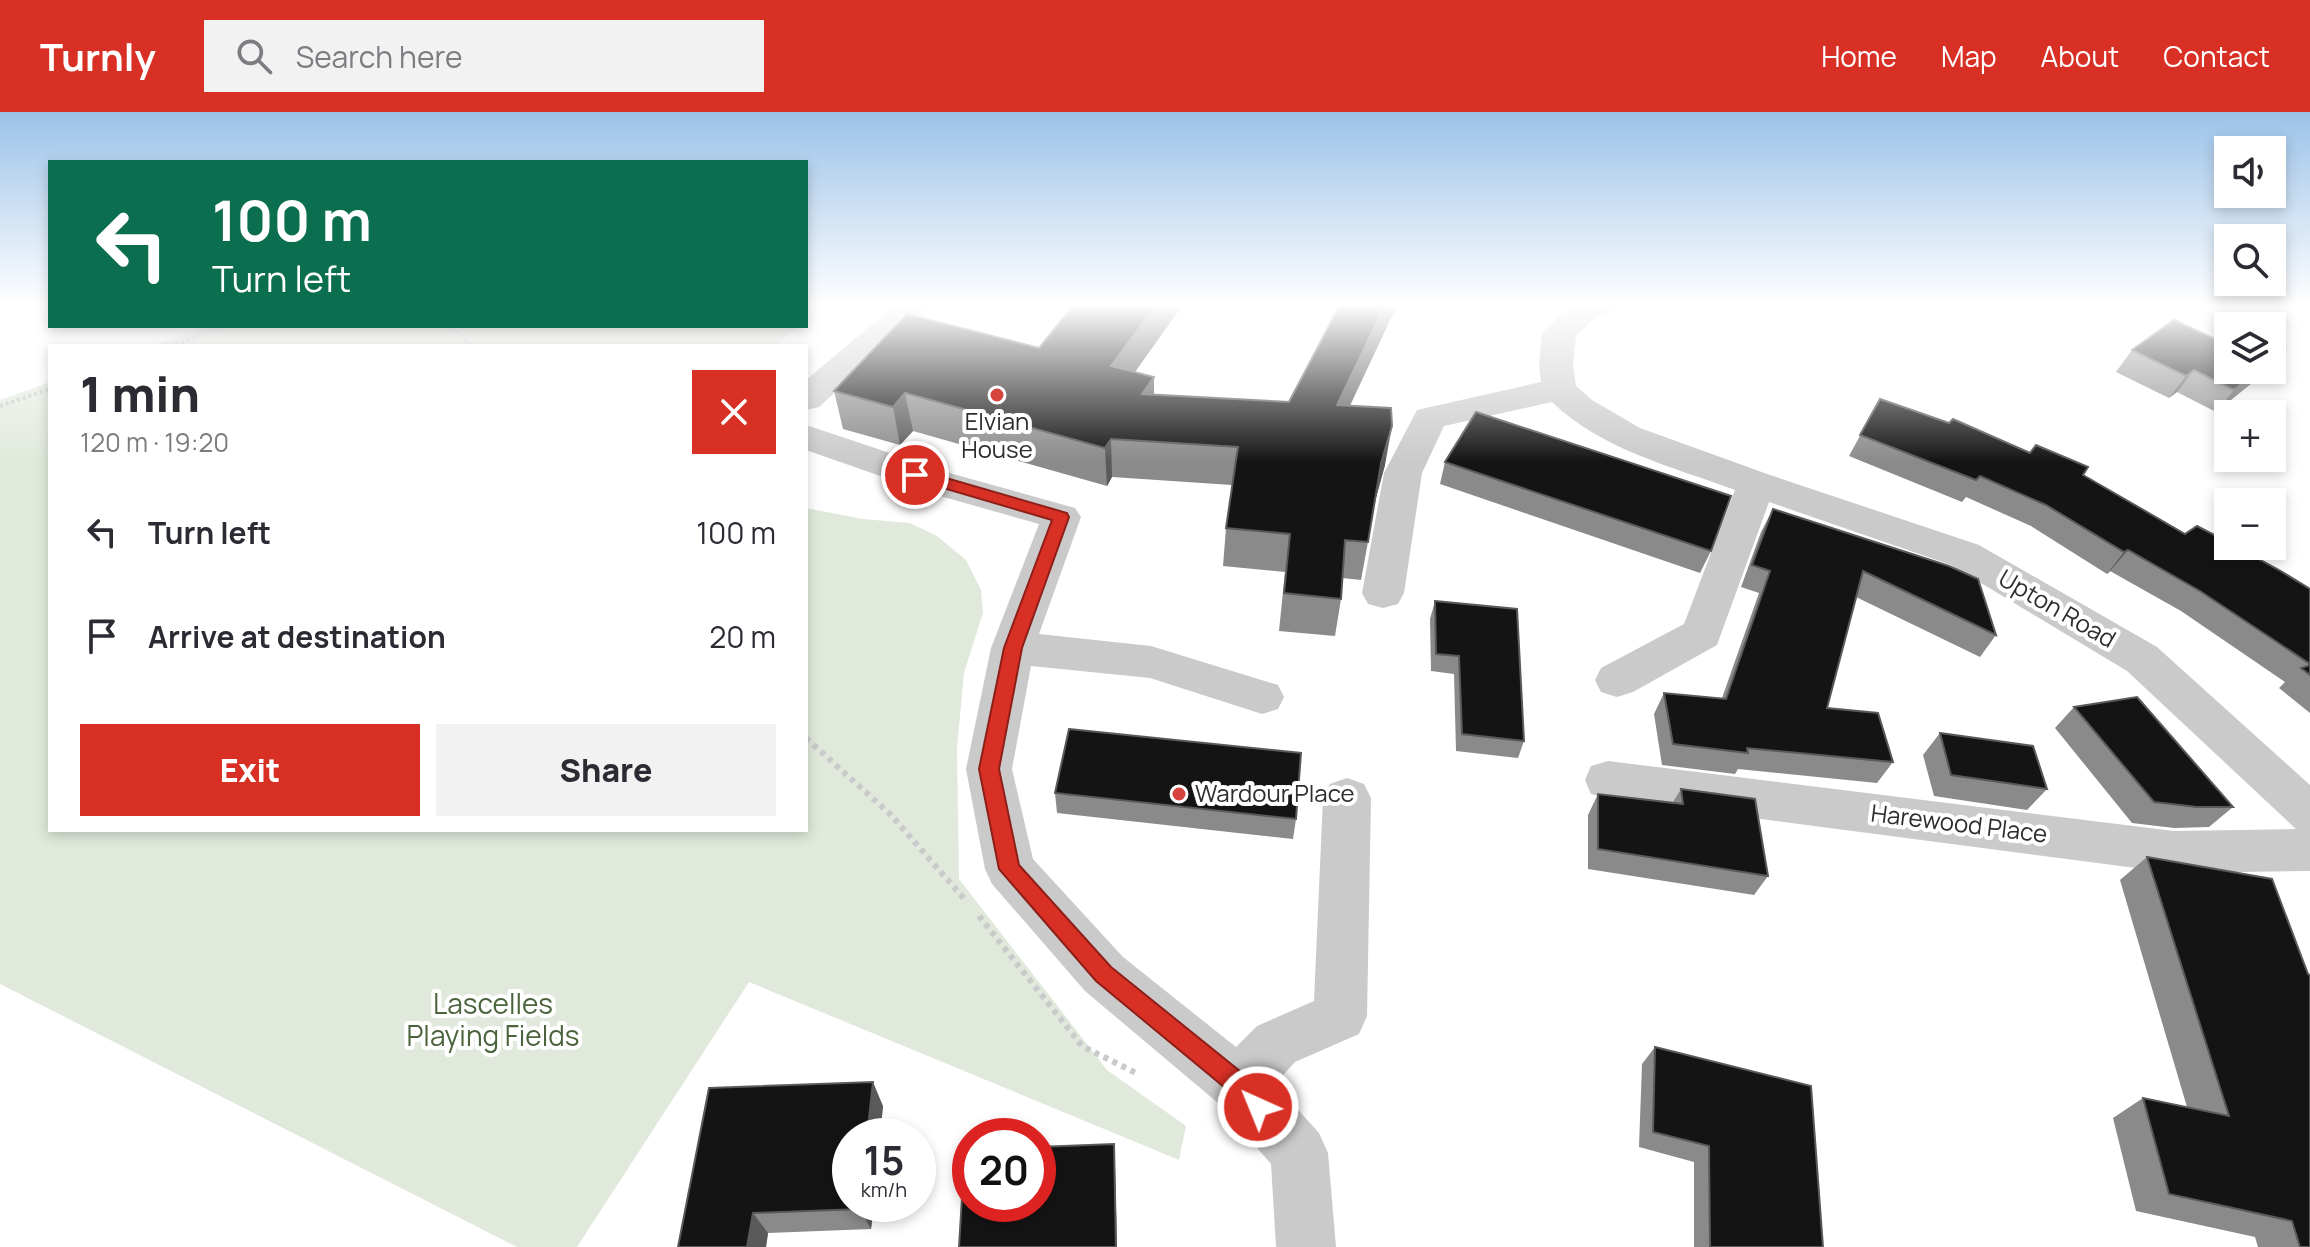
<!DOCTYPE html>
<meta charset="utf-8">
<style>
body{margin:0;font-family:Manrope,sans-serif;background:#f2f2f3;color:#2b2b33;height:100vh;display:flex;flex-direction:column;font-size:30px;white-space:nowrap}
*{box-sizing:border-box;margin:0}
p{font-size:26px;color:#7c7c81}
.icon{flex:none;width:44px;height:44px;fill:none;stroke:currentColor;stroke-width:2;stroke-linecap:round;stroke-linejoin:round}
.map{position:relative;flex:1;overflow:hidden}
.details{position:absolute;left:48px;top:232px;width:760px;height:488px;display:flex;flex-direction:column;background:#fff;border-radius:0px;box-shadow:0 4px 12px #0003}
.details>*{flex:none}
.banner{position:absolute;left:48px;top:48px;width:760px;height:168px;border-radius:0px;box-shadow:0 4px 12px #0003;background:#0b6e4f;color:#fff;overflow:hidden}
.buttons{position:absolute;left:2214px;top:24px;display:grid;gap:16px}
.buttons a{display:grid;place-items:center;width:72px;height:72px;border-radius:0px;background:#fff;box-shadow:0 4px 12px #0003;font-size:40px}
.speed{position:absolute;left:832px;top:1006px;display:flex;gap:16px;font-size:40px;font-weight:700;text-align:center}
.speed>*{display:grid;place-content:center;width:104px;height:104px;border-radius:50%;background:#fff;box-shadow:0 4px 12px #0003;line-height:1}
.speed small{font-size:20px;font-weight:400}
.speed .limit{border:12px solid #d22;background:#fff;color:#111}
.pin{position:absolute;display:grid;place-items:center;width:68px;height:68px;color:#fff;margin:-34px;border:4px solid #fff;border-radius:50%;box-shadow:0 2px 8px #0007}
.me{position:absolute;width:88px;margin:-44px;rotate:316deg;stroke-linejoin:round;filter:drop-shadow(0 0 6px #0008)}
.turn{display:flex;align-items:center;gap:28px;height:168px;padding:0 32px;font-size:36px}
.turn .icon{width:104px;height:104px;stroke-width:2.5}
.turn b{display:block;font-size:56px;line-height:68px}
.round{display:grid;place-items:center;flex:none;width:84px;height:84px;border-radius:0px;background:#f2f2f3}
.overview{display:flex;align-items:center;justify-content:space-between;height:136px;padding:0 32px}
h1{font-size:48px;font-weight:800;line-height:60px}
.button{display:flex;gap:16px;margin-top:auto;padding:16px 32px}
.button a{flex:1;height:92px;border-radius:0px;background:#d93025;color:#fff;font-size:32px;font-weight:800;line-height:92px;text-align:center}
.button a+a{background:#f2f2f3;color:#2b2b33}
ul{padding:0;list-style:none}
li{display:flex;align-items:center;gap:24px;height:104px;padding:0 32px}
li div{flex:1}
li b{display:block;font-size:30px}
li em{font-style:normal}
header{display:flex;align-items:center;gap:48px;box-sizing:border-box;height:112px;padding:0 40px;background:#d93025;color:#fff}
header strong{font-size:38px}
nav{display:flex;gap:44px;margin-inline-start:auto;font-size:28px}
.search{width:560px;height:72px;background:#f2f2f3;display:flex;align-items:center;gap:20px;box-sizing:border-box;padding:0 28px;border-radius:0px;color:#7c7c81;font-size:30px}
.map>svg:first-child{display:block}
.green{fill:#e1e9dc}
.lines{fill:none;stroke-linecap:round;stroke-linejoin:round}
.path-far1{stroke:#cacaca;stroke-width:4;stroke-dasharray:3 3;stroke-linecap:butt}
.path{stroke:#cacaca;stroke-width:6;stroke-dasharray:5 5;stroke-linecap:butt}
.minor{fill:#cacaca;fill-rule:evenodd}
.wall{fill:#8a8a8a}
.shaded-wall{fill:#5a5a5a}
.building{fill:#141414;stroke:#5a5a5a;stroke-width:2}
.route{fill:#d93025;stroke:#8d1f18;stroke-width:2}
.poi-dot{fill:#d6443d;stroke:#fff;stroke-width:3}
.labels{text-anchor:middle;stroke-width:8;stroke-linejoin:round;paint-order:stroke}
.poi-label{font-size:24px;fill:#2d2d2d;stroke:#fff}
.street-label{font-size:24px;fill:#2d2d2d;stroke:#fff}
.near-park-label{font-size:28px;fill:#4c643e;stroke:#fff}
</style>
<header>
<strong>Turnly</strong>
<div class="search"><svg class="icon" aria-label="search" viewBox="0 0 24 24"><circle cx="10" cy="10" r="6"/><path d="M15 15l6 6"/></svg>Search here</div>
<nav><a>Home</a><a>Map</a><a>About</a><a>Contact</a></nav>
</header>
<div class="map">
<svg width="2310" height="1135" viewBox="0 0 2310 1135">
<rect width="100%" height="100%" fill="#fff"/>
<!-- green -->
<path class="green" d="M 207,214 L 798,214 L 775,234 L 151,234 Z
M 50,270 L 50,718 L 806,718 L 806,396 L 863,407 L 910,411 L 937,424 L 966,448 L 981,478 L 983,501 L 964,561 L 957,636 L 959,767 L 1107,958 L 1186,1014 L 1179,1048 L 749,870 L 577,1135 L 517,1135 L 0,872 L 0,288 Z"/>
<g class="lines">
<!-- path-far1 -->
<path class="path-far1" d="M 453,214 L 470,234
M 170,234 L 227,214
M 0,294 L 50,277"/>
<!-- path -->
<path class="path" d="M 806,626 L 891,703 L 967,790
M 979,804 L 1082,934 L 1136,961"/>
<!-- minor -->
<path class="minor" d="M 898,191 L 933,191 L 819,295 L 806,298 L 806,268 Z
M 1574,191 L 1618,191 L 1614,198 L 1595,206 L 1576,224 L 1573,253 L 1576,274 L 1592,288 L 1640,316 L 1770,363 L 1979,433 L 2157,535 L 2310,673 L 2310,759 L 2174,761 L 1608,687 L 1591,682 L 1585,668 L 1591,654 L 1608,649 L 2174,719 L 2296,717 L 2127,559 L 1951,453 L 1769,390 L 1717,533 L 1633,580 L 1617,585 L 1601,580 L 1595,568 L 1601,556 L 1684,512 L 1735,378 C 1673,355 1600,337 1552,290 L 1444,314 L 1422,361 L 1404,481 L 1398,492 L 1383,496 L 1368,492 L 1362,481 L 1384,361 L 1417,298 L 1541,270 L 1539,253 L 1542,221 Z
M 806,313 L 953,362 L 1075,396 L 1081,405 L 1039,522 L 1151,534 L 1278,573 L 1284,585 L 1278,597 L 1262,602 L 1150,566 L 1031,554 L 1012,657 L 1033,747 L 1123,845 L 1236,935 L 1257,914 L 1314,889 L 1323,686 L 1330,672 L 1347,666 L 1364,672 L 1371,686 L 1367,904 L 1359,922 L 1295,950 L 1275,972 L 1319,1021 L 1328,1041 L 1336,1135 L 1276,1135 L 1271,1052 L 1218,991 L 1085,879 L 992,772 L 985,757 L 966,657 L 991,536 L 1039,412 L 926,380 L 806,338 Z"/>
</g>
<!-- wall -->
<path class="wall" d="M 1075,191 L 1184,191 L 1135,260 L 1154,265 L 1154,282 L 1289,290 L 1398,191 L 1350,294 L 1385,353 L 1376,386 L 1361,468 L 1342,466 L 1341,487 L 1335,524 L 1279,519 L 1285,460 L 1223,454 L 1226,416 L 1232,373 L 1112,365 L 1107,374 L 913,319 L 900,333 L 843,317 L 834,279 L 1039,236 Z
M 2132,238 L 2268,258 L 2216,300 L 2177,280 L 2169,286 L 2116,260 Z
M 1880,287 L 2030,341 L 2083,363 L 2185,422 L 2310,477 L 2310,601 L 2279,576 L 2285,570 L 2181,499 L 2110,459 L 2107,462 L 2031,414 L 1966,385 L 1962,390 L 1849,344 Z
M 1445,350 L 1711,439 L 1700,461 L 1440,372 Z
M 1773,397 L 1996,523 L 1980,545 L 1856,485 L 1827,596 L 1893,650 L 1877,671 L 1738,657 L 1735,662 L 1662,653 L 1654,602 L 1664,581 L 1722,586 L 1759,481 L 1741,475 L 1761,420 Z
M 1435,489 L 1524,629 L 1518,646 L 1456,639 L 1454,562 L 1431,559 L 1430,507 Z
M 2074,595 L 2233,695 L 2209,715 L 2174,716 L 2132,711 L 2055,616 Z
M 1940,621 L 2047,677 L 2027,698 L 1934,684 L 1923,643 Z
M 1681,677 L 1768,764 L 1754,783 L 1588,757 L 1588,703 L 1598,682 L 1673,690 Z
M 1055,681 L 1296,707 L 1293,727 L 1057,701 Z
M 2147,745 L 2310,1135 L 2258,1135 L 2255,1125 L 2136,1099 L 2113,1006 L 2143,986 L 2187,995 L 2120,768 Z
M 1655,935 L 1823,1135 L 1694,1135 L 1694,1050 L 1639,1035 L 1642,952 Z
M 883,994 L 880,1024 L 850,1024 L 850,1092 L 874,1092 L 871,1117 L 768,1121 L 766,1135 L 678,1135 Z"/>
<!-- shaded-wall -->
<path class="shaded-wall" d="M 1158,191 L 1184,191 L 1112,292 L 1111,254 Z
M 1386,191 L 1398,191 L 1332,331 L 1337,293 Z
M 2285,237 L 2272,254 L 2272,248 Z
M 2194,258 L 2177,280 L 2169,286 L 2186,264 Z
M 2259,258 L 2268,258 L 2216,300 L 2234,278 Z
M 1154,265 L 1154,303 L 1142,282 Z
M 905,281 L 913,319 L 900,333 L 893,295 Z
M 1392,314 L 1385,353 L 1375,389 L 1381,351 Z
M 1111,327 L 1112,365 L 1107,374 L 1105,336 Z
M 2128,438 L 2110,459 L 2107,462 L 2124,440 Z
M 873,970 L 883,994 L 880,1024 L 867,1024 Z
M 1114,1032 L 1115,1054 L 1117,1135 L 1116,1135 Z
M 860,1092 L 874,1092 L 871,1117 L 860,1097 Z
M 753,1101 L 768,1121 L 766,1135 L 747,1135 Z"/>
<!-- building -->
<path class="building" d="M 1075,191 L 1158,191 L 1111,254 L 1154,265 L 1142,282 L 1289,290 L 1341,191 L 1386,191 L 1337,293 L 1391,296 L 1392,314 L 1381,351 L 1368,430 L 1345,428 L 1341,487 L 1284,481 L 1290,422 L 1226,416 L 1238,335 L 1111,327 L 1105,336 L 905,281 L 893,295 L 834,279 L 907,202 L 1039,236 Z
M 2174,208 L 2217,228 L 2228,220 L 2228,258 L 2259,258 L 2234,278 L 2194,258 L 2186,264 L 2132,238 Z
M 2272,231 L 2285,237 L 2272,248 Z
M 1880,287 L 1949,311 L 1953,307 L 2030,341 L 2036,333 L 2088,355 L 2083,363 L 2185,422 L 2197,414 L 2228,430 L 2228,434 L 2235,434 L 2279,458 L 2310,477 L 2310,552 L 2200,479 L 2128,438 L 2124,440 L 2046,393 L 1980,364 L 1976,368 L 1860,323 Z
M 1476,300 L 1731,384 L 1711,439 L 1445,350 Z
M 1773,397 L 1949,454 L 1978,467 L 1996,523 L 1863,459 L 1827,596 L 1878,601 L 1893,650 L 1747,636 L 1748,641 L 1673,632 L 1664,581 L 1726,587 L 1770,459 L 1752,453 Z
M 1435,489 L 1517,497 L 1524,629 L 1462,622 L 1459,544 L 1436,542 Z
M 2310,553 L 2310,563 L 2301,556 Z
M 2137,585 L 2233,695 L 2197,695 L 2154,690 L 2074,595 Z
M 1069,617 L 1301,641 L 1296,707 L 1055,681 Z
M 1940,621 L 2033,634 L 2047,677 L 1951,663 Z
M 1681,677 L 1755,687 L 1768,764 L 1598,737 L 1598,682 L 1683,692 Z
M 2147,745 L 2272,767 L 2308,862 L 2310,863 L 2310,1135 L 2300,1135 L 2292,1109 L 2169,1082 L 2143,986 L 2229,1004 Z
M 1655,935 L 1811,974 L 1823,1135 L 1710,1135 L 1709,1034 L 1653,1020 Z
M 873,970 L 867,1024 L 850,1024 L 850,1092 L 860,1092 L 860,1097 L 753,1101 L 747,1135 L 678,1135 L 709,976 Z
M 1114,1032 L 1116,1135 L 959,1135 L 965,1037 L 970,1037 L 970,1092 L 1038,1092 L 1038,1035 Z"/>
<!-- sky -->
<linearGradient id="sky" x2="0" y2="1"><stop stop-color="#9bc2e8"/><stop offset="0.55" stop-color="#fff"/><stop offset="1" stop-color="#fff" stop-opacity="0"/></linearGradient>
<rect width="2310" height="350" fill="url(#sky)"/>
<!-- route -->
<path class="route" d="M 915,357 L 1067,401 L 1069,405 L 1022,536 L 999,657 L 1019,753 L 1111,855 L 1246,964 L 1270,995 L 1267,1003 L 1258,1006 L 1250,1003 L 1230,980 L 1096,869 L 999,757 L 979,657 L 1004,536 L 1052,408 L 909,366 L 907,363 Z"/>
<!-- markers -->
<g class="poi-dot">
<circle cx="997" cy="283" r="8"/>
<circle cx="1179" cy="682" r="8"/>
</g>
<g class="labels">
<!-- poi labels -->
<g class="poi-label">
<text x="997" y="318">Elvian<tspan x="997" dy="28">House</tspan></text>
<text x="1195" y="690" text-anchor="start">Wardour Place</text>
</g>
<!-- street labels -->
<g class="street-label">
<text transform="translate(2057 497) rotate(30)" y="8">Upton Road</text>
<text transform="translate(1959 712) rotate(7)" y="8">Harewood Place</text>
</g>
<!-- near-park labels -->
<g class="near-park-label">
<text x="493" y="902">Lascelles<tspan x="493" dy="32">Playing Fields</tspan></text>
</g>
</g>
</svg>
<div class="buttons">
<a><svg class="icon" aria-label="sound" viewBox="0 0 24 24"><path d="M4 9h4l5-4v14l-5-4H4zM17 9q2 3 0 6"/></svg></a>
<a><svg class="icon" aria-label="search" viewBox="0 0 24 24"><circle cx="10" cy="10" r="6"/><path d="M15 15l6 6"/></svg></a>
<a><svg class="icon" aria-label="layers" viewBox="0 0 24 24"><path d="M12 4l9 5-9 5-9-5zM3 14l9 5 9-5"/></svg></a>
<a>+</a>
<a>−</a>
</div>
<div class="speed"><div>15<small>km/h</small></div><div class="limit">20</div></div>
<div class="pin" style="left:915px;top:363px;background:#d93025"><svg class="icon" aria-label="arrive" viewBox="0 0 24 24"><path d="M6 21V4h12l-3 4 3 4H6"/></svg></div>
<svg class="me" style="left:1258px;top:995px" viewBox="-20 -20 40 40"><circle r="17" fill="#d93025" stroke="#fff" stroke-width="3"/><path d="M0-11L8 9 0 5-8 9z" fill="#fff"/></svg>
<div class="banner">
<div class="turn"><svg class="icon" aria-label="left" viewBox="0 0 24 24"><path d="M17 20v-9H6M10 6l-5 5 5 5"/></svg><div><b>100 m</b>Turn left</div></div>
</div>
<section class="details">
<div class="overview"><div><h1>1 min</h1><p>120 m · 19:20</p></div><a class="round" style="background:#d93025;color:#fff"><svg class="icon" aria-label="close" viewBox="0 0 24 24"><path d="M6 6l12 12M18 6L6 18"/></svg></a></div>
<ul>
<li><svg class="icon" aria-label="left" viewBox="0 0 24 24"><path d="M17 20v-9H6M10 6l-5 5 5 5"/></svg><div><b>Turn left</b></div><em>100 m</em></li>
<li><svg class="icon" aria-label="arrive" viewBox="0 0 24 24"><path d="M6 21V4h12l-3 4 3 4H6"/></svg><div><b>Arrive at destination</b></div><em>20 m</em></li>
</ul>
<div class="button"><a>Exit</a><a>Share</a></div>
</section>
</div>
